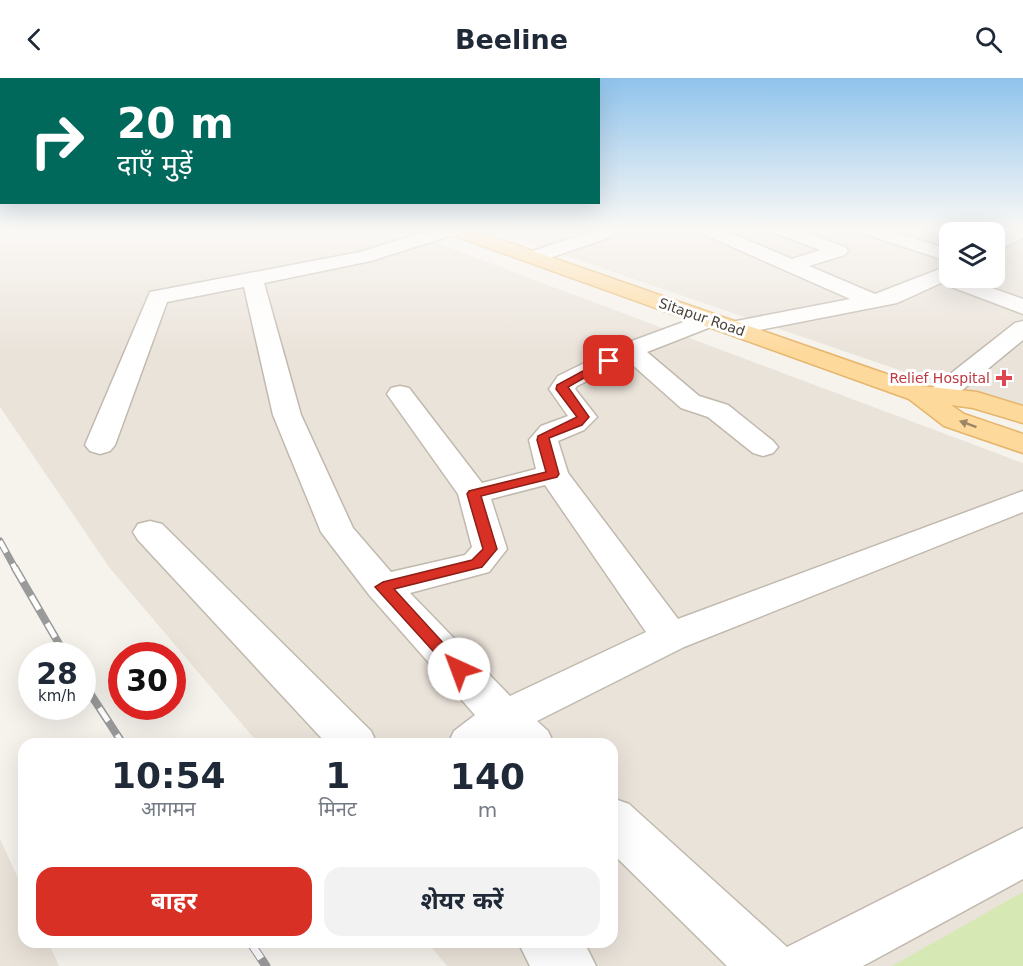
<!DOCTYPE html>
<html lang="hi">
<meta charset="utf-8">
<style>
body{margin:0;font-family:"DejaVu Sans","Noto Sans Devanagari",sans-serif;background:#f2f2f3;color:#1f2937;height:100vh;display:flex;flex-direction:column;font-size:22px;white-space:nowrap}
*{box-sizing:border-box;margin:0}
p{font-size:20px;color:#747a83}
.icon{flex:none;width:33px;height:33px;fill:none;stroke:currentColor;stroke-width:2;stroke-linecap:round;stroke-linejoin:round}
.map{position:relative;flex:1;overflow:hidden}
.sheet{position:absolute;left:18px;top:660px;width:600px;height:210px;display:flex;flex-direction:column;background:#fff;border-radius:18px;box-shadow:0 6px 24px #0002}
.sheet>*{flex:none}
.top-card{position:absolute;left:0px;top:0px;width:600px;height:126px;box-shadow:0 6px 24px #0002;background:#00695c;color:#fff;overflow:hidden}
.buttons{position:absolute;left:939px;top:144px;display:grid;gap:12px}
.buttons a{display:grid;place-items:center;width:66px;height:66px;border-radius:12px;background:#fff;box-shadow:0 6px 24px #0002;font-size:30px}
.speed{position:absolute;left:18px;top:564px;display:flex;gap:12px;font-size:30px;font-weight:700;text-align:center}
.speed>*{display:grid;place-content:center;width:78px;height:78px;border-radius:50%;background:#fff;box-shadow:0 6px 24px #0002;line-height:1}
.speed small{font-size:15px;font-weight:400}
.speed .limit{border:9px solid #d22;background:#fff;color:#111}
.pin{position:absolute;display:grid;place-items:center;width:51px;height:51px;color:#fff;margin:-26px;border-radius:12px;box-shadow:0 3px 9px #0006}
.me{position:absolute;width:66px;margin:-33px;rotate:317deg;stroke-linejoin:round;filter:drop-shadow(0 0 4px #0008)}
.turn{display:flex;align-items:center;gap:21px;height:126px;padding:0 18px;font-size:27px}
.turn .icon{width:78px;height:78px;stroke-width:2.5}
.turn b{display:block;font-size:42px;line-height:51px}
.eta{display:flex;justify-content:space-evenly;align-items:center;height:102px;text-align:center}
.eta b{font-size:36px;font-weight:700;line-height:42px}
.primary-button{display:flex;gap:12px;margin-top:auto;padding:12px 18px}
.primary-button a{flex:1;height:69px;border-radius:18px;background:#d93025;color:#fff;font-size:24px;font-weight:700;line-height:69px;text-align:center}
.primary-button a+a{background:#f2f2f3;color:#1f2937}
header{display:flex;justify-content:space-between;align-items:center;height:78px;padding:0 18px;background:#fff;font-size:27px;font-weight:700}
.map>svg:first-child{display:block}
.residential{fill:#eae3da;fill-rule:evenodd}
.green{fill:#d6e9b5}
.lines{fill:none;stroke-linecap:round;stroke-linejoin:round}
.minor-casing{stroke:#c1b9ae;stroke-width:3}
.major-casing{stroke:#e5b56a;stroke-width:3}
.minor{fill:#fff;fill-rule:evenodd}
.major{fill:#fed99c;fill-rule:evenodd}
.rail-far2-casing{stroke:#9a9a9a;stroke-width:7}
.rail-far1-casing{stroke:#9a9a9a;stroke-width:8}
.rail-casing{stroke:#9a9a9a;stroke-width:9}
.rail-far2{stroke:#fff;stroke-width:4.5;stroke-dasharray:13;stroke-linecap:butt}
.rail-far1{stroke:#fff;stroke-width:5;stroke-dasharray:16;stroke-linecap:butt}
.rail{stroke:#fff;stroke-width:7;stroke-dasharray:20;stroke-linecap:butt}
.oneway{fill:#9b8666}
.route{fill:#d93025;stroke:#8d1f18;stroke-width:1.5}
.health-dot{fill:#e0444e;stroke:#fff;stroke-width:2}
.labels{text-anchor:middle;stroke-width:6;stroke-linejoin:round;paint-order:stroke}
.far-street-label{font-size:14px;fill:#4a4239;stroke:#fff}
.far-health-label{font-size:14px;fill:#be3a42;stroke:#fff;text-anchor:end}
</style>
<header><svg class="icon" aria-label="back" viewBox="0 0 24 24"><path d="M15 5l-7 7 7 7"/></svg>Beeline<svg class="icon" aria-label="search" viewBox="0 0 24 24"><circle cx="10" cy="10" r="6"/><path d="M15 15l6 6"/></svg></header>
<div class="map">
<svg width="1023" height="888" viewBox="0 0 1023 888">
<rect width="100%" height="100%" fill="#f6f2ec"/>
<!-- residential -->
<path class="residential" d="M 0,151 L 399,151 L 1023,385 L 1023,888 L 447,888 L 427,864 L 612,864 L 612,666 L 259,666 L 109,489 L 0,329 Z
M 488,151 L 1023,151 L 1023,335 L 934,304 ZM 950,154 L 994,154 L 994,200 L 950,200 Z
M 0,761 L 24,813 L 24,864 L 48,864 L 59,888 L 0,888 Z"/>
<!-- green -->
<path class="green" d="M 1023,814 L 1023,888 L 892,888 Z"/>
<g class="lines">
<defs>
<path id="minor" d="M 435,151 L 462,151 L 459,155 L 371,183 L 264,205 L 301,337 L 353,450 L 391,494 L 465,477 L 472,469 L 458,416 L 387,316 L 391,310 L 400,308 L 409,310 L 482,405 L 536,391 L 529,362 L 541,348 L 568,338 L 549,311 L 558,298 L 621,267 L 708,235 L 716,237 L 719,242 L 716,247 L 647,274 L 699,318 L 728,327 L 773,363 L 778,369 L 773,375 L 763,378 L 753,375 L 708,339 L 681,330 L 628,283 L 577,308 L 575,311 L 597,339 L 584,352 L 558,363 L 568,395 L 678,541 L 1023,413 L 1023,434 L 684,569 L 537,643 L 548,653 L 554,666 L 448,666 L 454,653 L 475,637 L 370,518 L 321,454 L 273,337 L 244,209 L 167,224 L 115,367 L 110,373 L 100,376 L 90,373 L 85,367 L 150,214 L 360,174 ZM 545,407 L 646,554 L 510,618 L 410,515 L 489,494 L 507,471 L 491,421 Z
M 599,151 L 611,151 L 614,155 L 611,159 L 541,183 L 527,183 L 524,179 L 527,175 Z
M 698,151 L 722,151 L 792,181 L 820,172 L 775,155 L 772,151 L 797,151 L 845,169 L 848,173 L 845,177 L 809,188 L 875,216 L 950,187 L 950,200 L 964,200 L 1023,221 L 1023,236 L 941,205 L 897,225 L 734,257 L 726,255 L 723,250 L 726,245 L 850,221 L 701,155 Z
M 859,151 L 886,151 L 950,172 L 950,184 L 862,155 Z
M 1013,151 L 1023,151 L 1023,160 L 994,174 L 994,160 Z
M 1023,243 L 1023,262 L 949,323 L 940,325 L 931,323 L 927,317 L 931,311 L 1015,245 Z
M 150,443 L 162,446 L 371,653 L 377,666 L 327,666 L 138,462 L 133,454 L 138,446 Z
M 612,720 L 629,726 L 787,869 L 1023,750 L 1023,801 L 863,888 L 727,888 L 612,775 Z
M 518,864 L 584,864 L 596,888 L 530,888 Z"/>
<path id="major" d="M 444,151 L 470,151 L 921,308 L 977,314 L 1023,328 L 1023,345 L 973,330 L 951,327 L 964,336 L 1023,356 L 1023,375 L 944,348 L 909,321 L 447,155 Z"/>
</defs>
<!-- minor casing -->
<use href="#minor" class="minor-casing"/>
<!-- major casing -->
<use href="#major" class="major-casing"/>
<!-- minor -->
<use href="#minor" class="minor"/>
<!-- major -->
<use href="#major" class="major"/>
<defs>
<path id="rail-far2" d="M 0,463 L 16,492"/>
<path id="rail-far1" d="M 15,490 L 66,578
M 82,603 L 123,666"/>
<path id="rail" d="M 250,864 L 266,888"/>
</defs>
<!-- rail-far2 casing -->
<use href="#rail-far2" class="rail-far2-casing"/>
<!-- rail-far1 casing -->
<use href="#rail-far1" class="rail-far1-casing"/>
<!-- rail casing -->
<use href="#rail" class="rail-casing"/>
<!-- rail-far2 -->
<use href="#rail-far2" class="rail-far2"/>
<!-- rail-far1 -->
<use href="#rail-far1" class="rail-far1"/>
<!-- rail -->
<use href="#rail" class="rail"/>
</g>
<!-- one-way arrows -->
<defs><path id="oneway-solid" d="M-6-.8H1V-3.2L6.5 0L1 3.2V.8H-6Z" transform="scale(1.5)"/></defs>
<use class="oneway" href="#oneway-solid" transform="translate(968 346) rotate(-160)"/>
<!-- sky -->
<linearGradient id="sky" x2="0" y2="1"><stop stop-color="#8fc3ec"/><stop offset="0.55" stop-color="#fbf9f6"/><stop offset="1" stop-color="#fbf9f6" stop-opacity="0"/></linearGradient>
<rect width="1023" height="275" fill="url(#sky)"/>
<!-- route -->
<path class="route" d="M 605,281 L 614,283 L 568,309 L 589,339 L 582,347 L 549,360 L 559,396 L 557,399 L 481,418 L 497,471 L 482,489 L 394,511 L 467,591 L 464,595 L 459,597 L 453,595 L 375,509 L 383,504 L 472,482 L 483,471 L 467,416 L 469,413 L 546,394 L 537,362 L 538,358 L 577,339 L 556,311 L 557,307 Z"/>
<!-- markers -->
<path class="health-dot" d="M1001 291h6v6h6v6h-6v6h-6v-6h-6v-6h6z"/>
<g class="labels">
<!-- far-street labels -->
<g class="far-street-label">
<text transform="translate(702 239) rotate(19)" y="5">Sitapur Road</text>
</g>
<!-- far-health labels -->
<g class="far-health-label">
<text x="990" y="305">Relief Hospital</text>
</g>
</g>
</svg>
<div class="buttons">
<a><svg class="icon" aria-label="layers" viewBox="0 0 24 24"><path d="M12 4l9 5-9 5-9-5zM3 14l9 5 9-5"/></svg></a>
</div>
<div class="speed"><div>28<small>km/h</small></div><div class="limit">30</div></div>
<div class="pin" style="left:609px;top:283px;background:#d93025"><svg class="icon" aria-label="arrive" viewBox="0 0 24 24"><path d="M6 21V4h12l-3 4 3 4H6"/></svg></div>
<svg class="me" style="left:459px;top:591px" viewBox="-20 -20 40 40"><circle r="19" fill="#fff"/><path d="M0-13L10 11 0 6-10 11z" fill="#d93025"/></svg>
<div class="top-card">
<div class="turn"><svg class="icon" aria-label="right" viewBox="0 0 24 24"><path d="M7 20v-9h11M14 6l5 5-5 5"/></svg><div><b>20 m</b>दाएँ मुड़ें</div></div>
</div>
<section class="sheet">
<div class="eta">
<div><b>10:54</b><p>आगमन</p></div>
<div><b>1</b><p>मिनट</p></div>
<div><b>140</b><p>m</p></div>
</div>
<div class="primary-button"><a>बाहर</a><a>शेयर करें</a></div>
</section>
</div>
